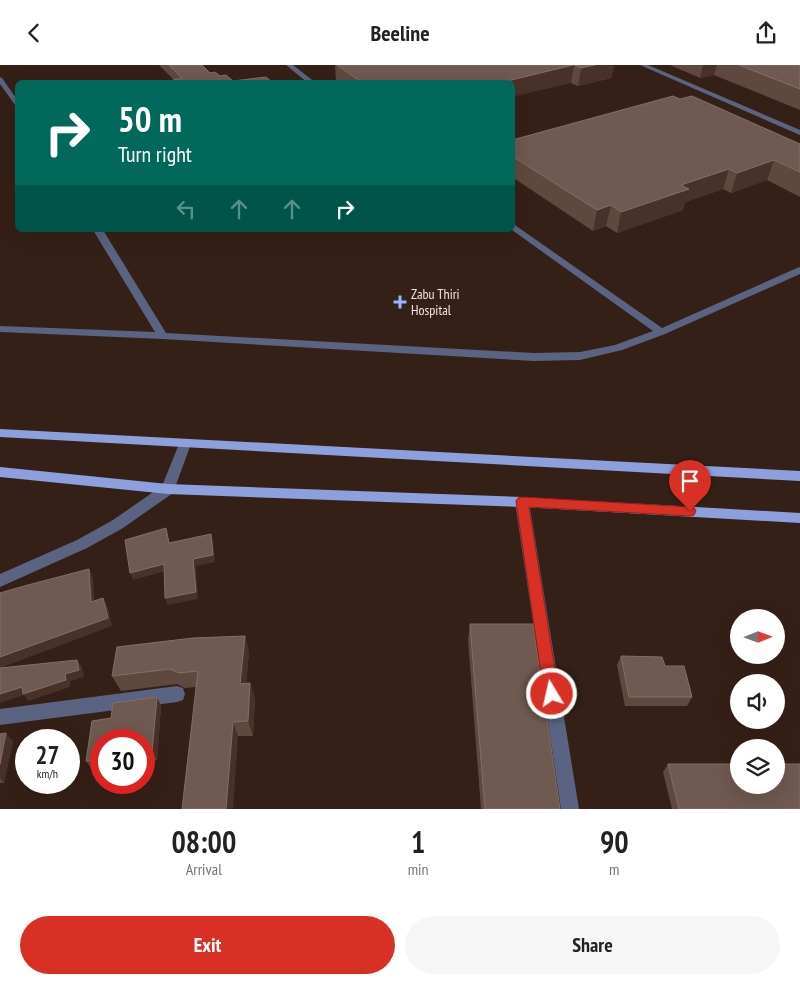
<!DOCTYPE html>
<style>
body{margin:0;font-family:"PT Sans Narrow",sans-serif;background:#f6f6f6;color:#222;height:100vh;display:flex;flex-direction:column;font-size:19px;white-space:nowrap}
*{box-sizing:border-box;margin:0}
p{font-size:16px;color:#767676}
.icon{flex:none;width:28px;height:28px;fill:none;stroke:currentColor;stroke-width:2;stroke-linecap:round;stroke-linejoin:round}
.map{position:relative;height:744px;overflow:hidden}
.side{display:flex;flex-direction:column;background:#fff;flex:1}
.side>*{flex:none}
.guide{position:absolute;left:15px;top:15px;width:500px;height:152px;border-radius:8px;box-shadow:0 5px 20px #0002;background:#00695c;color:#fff;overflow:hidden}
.needle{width:32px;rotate:89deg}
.controls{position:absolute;left:730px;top:544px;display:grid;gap:10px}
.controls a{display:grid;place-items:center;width:55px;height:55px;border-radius:50%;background:#fff;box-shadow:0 5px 20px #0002;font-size:25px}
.speed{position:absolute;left:15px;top:664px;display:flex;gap:10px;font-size:25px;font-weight:700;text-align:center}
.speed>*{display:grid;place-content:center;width:65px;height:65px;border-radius:50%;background:#fff;box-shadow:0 5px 20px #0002;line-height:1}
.speed small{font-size:12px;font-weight:400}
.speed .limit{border:8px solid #d22;background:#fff;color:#111}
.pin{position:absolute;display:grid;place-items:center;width:42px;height:42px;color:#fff;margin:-51px -21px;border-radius:50% 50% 50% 0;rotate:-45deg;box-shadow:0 0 5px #0007}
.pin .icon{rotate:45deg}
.me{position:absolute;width:55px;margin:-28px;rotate:351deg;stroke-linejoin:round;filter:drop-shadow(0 0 4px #0008)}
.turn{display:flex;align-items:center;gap:18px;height:105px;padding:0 20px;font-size:22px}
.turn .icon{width:65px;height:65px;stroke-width:2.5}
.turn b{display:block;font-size:35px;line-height:42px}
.lanes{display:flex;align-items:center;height:48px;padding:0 20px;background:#0003;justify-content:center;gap:25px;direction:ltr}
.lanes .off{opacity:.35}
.eta{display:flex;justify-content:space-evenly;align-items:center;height:85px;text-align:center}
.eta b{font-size:30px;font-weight:700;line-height:35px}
.cta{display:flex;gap:10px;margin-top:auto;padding:10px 20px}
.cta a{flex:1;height:58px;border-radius:30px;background:#d93025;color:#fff;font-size:20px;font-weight:700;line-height:58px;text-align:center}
.cta a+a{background:#f6f6f6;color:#222}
header{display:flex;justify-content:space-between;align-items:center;height:65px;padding:0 20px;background:#fff;font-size:22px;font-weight:700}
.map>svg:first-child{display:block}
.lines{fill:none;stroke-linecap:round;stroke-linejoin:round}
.minor{fill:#5a6381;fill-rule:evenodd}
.major{fill:#8da0dd;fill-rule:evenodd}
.wall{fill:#5f493f}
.shaded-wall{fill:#483128}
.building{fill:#6f5950;stroke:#846f66}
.route{fill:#d93025;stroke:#8d1f18}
.poi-dot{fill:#9eb4fd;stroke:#352017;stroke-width:2}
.labels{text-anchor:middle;stroke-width:4;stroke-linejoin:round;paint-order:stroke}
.poi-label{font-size:14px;fill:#f3e4dd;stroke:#352017;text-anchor:start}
</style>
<header><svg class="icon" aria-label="back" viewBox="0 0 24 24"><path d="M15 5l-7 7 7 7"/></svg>Beeline<svg class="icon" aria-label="share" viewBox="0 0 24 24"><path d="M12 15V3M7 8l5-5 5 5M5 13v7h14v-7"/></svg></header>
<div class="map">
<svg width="800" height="744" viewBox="0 0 800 744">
<rect width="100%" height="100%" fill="#352017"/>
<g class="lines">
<!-- minor -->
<path class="minor" d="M 286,0 L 293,0 L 316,18 L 308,18 Z
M 640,0 L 648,0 L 800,65 L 800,70 Z
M 0,12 L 2,13 L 18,36 L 18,44 L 0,19 Z
M 512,158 L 662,263 L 797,203 L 800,202 L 800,209 L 665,269 L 622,285 L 580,295 L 534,296 L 163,274 L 0,267 L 0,261 L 155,267 L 93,165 L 103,165 L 166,268 L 534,288 L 580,287 L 615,280 L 653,266 L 512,165 Z
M 185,374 L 189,376 L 191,379 L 173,428 L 123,463 L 87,483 L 0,522 L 0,509 L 77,475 L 113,455 L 162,421 L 179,379 L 181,376 Z
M 522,432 L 527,433 L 529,437 L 579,744 L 561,744 L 515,437 L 517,433 Z
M 177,621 L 183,623 L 185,629 L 183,635 L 177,637 L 0,660 L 0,644 Z"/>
<!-- major -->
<path class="major" d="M 0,364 L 800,406 L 800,416 L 0,372 Z
M 0,402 L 168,419 L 522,432 L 800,448 L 800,458 L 522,442 L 168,429 L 0,412 Z"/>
</g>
<!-- wall -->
<path class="wall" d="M 159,0 L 202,0 L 210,8 L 233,16 L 174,15 Z
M 335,0 L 614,0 L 611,13 L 578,21 L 571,18 L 338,18 L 336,16 Z
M 670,0 L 800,0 L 800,45 L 714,10 L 700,13 Z
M 680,34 L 800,79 L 800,132 L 767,115 L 731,128 L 723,124 L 685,137 L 683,145 L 617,168 L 606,161 L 593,166 L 512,112 L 512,75 Z
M 470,559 L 560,744 L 481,744 L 468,575 Z
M 249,586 L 246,619 L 250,618 L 255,634 L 253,671 L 238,671 L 196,622 L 185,623 L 177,619 L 121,626 L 112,611 Z
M 621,591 L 665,601 L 692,632 L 687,641 L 625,641 L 617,600 Z
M 161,641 L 157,695 L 144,697 L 144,675 L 101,675 L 101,703 L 92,704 L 86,696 L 111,653 Z
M 0,669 L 13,676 L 4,718 L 0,718 Z
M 668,699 L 800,744 L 672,744 L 663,707 Z"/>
<!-- shaded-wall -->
<path class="shaded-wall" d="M 574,0 L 571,18 L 512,32 L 512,18 L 499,18 Z
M 595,0 L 614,0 L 611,13 L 578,21 L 581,3 Z
M 703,0 L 717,0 L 714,10 L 700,13 Z
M 774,95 L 767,115 L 731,128 L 737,108 Z
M 729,104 L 723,124 L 685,137 L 683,145 L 617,168 L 621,147 L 681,120 Z
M 611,140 L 606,161 L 593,166 L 597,145 Z
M 211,469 L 213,476 L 215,497 L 196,501 L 198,534 L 168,540 L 165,533 Z
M 164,499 L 166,506 L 133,515 L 130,508 Z
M 89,504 L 93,512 L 95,546 L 91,537 Z
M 103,533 L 108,542 L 112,561 L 0,603 L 0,592 Z
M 245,571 L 249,586 L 245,634 L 240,619 Z
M 77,595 L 82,602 L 84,612 L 70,616 L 70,622 L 28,636 L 24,630 L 0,638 L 0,629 Z
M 250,618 L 255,634 L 253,671 L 248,656 Z
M 157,632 L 161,641 L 157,695 L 152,687 Z
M 233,657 L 238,671 L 233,744 L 226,744 Z
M 6,668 L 13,676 L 4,718 L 0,713 L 0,699 Z"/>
<!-- building -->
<path class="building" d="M 169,0 L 202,0 L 210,8 L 215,7 L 220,11 L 226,10 L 233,16 L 266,12 L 273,18 L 161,18 L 182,13 Z
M 337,0 L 573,0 L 499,18 L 363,18 Z
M 574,0 L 595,0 L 581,3 Z
M 739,0 L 800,0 L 800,24 Z
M 673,31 L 680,34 L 692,31 L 800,79 L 800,107 L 774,95 L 737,108 L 729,104 L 681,120 L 689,124 L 621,147 L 611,140 L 597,145 L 512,91 L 512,82 L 515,81 L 512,80 L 512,75 Z
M 166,463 L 169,478 L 211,469 L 213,490 L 193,494 L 196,527 L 165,533 L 164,499 L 130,508 L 125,475 Z
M 89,504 L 91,537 L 103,533 L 108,553 L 0,592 L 0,528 L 24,521 Z
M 470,559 L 533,559 L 560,744 L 485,744 Z
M 245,571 L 240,619 L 250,618 L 248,656 L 233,657 L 226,744 L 182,744 L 198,606 L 179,608 L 170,604 L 112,611 L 117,582 L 193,573 Z
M 621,591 L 662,592 L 665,601 L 684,601 L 692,632 L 629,632 Z
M 77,595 L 79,605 L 65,609 L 66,615 L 23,629 L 22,622 L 0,629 L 0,603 Z
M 157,632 L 152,687 L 144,688 L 144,675 L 101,675 L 101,694 L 86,696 L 92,656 L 111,653 L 113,638 Z
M 6,668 L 0,699 L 0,669 Z
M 668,699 L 739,699 L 739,720 L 776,720 L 776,699 L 800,699 L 800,744 L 679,744 Z"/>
<!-- route -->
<path class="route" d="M 522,432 L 690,442 L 694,443 L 696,446 L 694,450 L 690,451 L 529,442 L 559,629 L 557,634 L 552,636 L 547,634 L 544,629 L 516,436 L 518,433 Z"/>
<!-- markers -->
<path class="poi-dot" d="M397.5 229.5h5v5h5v5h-5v5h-5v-5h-5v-5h5z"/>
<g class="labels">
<!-- poi labels -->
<g class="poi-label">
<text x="411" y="234">Zabu Thiri<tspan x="411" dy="16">Hospital</tspan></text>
</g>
</g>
</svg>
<div class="controls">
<a><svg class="needle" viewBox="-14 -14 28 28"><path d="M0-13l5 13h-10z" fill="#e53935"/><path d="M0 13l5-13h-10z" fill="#767676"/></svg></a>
<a><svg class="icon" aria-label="sound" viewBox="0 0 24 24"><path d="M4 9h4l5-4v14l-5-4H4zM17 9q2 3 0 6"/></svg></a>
<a><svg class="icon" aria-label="layers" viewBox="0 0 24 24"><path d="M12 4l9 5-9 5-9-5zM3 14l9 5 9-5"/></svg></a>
</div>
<div class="speed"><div>27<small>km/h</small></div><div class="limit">30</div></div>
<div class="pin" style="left:690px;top:446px;background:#d93025"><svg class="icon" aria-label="arrive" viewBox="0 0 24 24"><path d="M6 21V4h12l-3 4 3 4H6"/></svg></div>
<svg class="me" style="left:552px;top:629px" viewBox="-20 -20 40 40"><circle r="17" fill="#d93025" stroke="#fff" stroke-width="3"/><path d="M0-11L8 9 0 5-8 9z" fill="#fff"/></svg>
<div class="guide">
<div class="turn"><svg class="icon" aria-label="right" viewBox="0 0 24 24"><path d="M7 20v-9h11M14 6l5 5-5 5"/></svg><div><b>50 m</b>Turn right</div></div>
<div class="lanes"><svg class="icon off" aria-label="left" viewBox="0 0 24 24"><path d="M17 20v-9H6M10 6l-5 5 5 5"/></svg><svg class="icon off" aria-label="ahead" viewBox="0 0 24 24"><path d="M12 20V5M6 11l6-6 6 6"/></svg><svg class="icon off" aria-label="ahead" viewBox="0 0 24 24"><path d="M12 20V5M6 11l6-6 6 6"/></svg><svg class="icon" aria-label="right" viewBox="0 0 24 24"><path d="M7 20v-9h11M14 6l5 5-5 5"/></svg></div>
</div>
</div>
<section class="side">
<div class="eta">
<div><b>08:00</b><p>Arrival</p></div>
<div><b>1</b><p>min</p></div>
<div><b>90</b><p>m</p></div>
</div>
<div class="cta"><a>Exit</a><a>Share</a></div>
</section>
